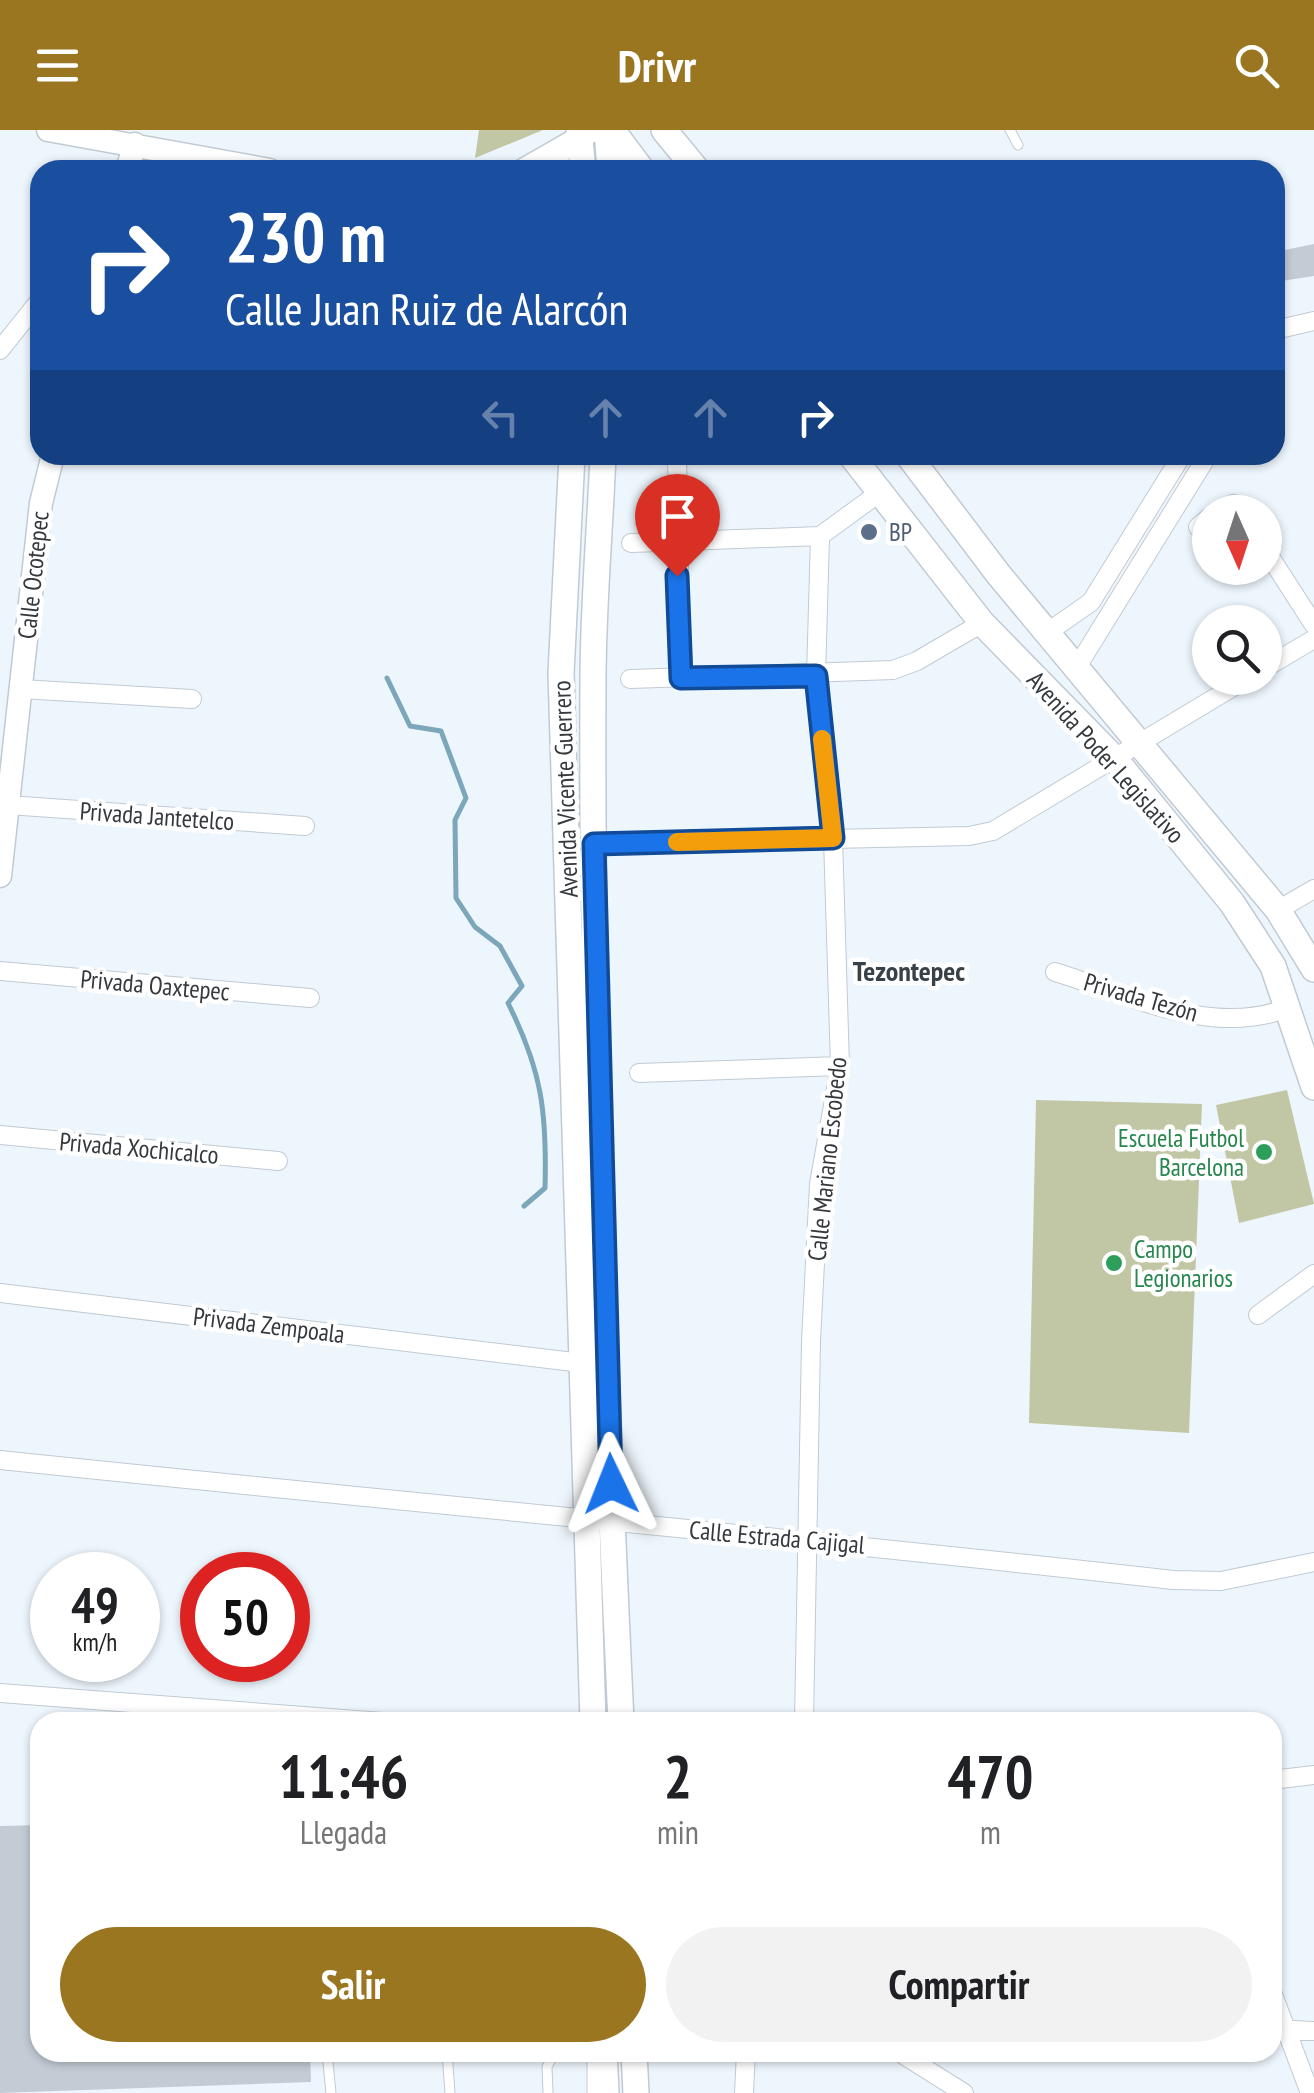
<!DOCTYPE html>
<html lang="es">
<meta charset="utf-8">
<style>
body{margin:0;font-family:"PT Sans Narrow",sans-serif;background:#f2f2f2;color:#202124;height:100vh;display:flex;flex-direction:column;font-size:38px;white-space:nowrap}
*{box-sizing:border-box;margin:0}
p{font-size:32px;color:#757577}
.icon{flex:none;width:55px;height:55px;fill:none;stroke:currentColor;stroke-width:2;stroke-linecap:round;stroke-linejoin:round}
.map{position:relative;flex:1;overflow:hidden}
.sheet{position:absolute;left:30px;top:1582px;width:1252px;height:350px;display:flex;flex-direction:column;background:#fff;border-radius:30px;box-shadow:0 2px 8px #0004}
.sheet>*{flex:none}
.hud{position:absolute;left:30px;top:30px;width:1255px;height:305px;border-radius:30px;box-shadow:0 2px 8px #0004;background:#1a4fa0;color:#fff;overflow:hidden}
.needle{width:65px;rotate:177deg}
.fabs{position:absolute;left:1192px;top:365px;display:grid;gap:20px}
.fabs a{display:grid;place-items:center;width:90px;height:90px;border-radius:50%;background:#fff;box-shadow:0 2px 8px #0004;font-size:50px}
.speed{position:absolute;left:30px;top:1422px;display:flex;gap:20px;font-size:50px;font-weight:700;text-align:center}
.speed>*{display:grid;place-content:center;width:130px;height:130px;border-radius:50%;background:#fff;box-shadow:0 2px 8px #0004;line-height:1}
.speed small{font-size:25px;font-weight:400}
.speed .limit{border:15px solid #d22;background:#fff;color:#111}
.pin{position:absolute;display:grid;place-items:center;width:85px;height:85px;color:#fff;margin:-102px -42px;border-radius:50% 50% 50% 0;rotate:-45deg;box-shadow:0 0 10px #0007}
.pin .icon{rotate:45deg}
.me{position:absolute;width:110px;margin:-55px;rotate:358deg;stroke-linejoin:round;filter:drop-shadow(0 0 8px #0008)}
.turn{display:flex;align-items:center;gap:35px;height:210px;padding:0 30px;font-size:45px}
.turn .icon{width:130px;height:130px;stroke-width:2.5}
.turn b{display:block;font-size:70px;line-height:85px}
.lanes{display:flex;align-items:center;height:95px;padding:0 30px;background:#0003;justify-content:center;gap:50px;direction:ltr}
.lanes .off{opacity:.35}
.eta{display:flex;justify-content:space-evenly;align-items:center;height:170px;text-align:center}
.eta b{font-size:60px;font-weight:800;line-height:70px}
.cta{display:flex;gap:20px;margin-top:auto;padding:20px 30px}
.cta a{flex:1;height:115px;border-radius:60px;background:#9b7621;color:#fff;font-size:40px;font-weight:800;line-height:115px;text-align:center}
.cta a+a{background:#f2f2f2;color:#202124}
header{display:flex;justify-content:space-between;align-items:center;height:130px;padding:0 30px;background:#9b7621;color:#fff;font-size:45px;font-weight:800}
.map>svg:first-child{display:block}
.green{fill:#c1c7a4}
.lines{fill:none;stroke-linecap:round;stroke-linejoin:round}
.stream{stroke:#7ca6b9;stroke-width:5}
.building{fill:#c3ccd5}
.service-casing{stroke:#c1cad3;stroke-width:11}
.minor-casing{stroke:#c1cad3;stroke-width:20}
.tertiary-casing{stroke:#c1cad3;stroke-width:25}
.secondary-casing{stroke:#c1cad3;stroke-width:28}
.service{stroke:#fff;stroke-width:9}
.minor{stroke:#fff;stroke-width:18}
.tertiary{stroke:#fff;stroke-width:22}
.secondary{stroke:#fff;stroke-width:25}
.route-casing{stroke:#114b97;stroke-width:25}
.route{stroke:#1a73e8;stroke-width:18}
.slow{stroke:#f59e0b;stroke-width:18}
.service-dot{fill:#5c6f8a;stroke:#fff;stroke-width:4}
.leisure-dot{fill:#2e9e5b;stroke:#fff;stroke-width:4}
.labels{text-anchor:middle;stroke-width:9;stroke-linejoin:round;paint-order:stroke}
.service-label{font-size:25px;fill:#4e5e75;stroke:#fff;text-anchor:start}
.street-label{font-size:25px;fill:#35393d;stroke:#fff}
.leisure-label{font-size:25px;fill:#27864d;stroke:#fff;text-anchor:end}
.neighbourhood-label{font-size:28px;font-weight:bold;fill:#394148;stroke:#fff}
</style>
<header><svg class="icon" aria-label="menu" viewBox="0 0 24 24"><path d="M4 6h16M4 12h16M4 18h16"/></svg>Drivr<svg class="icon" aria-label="search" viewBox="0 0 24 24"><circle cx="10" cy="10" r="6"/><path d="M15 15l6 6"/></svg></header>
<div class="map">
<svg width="1314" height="1963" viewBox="0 0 1314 1963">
<rect width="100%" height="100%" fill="#eef6fd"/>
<!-- green -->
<path class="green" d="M 479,0 L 543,0 L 475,28 Z
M 1287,960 L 1314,1074 L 1239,1093 L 1216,975 Z
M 1036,970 L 1202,974 L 1189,1303 L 1029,1293 Z"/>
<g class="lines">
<!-- stream -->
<path class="stream" d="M 387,548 L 410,596 L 441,601 L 466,668 L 455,690 L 456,768 L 475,797 L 500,816 L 522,856 L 508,873 C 542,941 547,982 545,1058 L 524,1076"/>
</g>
<!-- building -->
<path class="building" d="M 1314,114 L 1314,146 L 1275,152 L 1275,122 Z
M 40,1695 L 40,1922 L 310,1922 L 311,1952 L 0,1963 L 0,1696 Z"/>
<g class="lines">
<defs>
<path id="service" d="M 1010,0 L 1018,15
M 327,1922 L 331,1963
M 447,1922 L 450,1963
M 327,1924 L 345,1922
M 548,1963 L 547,1937 L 555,1922
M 592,1963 L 592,1925"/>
<path id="minor" d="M 556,40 L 562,20
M 1275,200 L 1314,191
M 0,220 L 40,170
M 677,325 L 681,548
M 1216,382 L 1233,374 L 1241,382
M 1198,397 L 1210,387
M 631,413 L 820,406 L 879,363
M 1265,419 L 1314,495
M 1048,502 L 1091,472 L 1182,325
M 1077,537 L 1208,325
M 1265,538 L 1314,509
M 630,549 L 893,540 L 917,531 L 982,493
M 21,559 L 192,569
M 8,675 L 305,696
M 594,714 L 969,706 L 993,701 L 1248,548
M 1278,780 L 1314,759
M 0,841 L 310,868
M 1055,842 C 1127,864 1212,908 1287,878
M 639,943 L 840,936
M 0,1005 L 278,1031
M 0,1163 L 590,1234
M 1258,1185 L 1314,1144
M 0,1330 C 391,1371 782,1406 1173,1450 L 1221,1451 L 1314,1432
M 0,1563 L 383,1592
M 804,1592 L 811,1211 L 819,1054 L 840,936 L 833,708 L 816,546 L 820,406
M 1272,1650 L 1314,1645
M 1272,1862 L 1310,1963
M 1272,1899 L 1314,1901
M 899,1922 L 964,1963
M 744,1963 L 746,1922"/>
<path id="tertiary" d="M 48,0 L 270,40
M 127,40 L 135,14
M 523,40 L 593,0
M 0,746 L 41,373 L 53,325"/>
<path id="secondary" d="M 579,0 L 583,40
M 607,0 L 610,40
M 612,0 L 642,40
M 664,0 L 697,40
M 572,325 L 561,543 L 593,1592
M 603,325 C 600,400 593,476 593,551 C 591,898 605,1246 621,1592
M 851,325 L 982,493 L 1114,628 L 1232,773 L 1273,836 L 1314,957
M 908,325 L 999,445 L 1278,780 L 1314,839
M 604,1922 L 606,1963
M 634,1922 L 636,1963"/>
</defs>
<!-- service casing -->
<use href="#service" class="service-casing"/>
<!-- minor casing -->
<use href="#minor" class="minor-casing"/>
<!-- tertiary casing -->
<use href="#tertiary" class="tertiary-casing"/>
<!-- secondary casing -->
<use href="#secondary" class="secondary-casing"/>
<!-- service -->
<use href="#service" class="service"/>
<!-- minor -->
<use href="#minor" class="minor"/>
<!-- tertiary -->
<use href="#tertiary" class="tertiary"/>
<!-- secondary -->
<use href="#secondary" class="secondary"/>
</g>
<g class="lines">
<defs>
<path id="route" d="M 611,1354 L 594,714 L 833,708 L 816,546 L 681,548 L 677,446"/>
</defs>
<!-- route casing -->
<use href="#route" class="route-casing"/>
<!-- route -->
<use href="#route" class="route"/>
<!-- slow -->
<path class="slow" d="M 677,712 L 833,708 L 822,609"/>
</g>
<!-- markers -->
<circle class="service-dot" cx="869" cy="402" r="10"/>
<g class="leisure-dot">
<circle cx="1264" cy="1022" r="10"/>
<circle cx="1114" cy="1133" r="10"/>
</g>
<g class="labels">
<!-- service labels -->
<g class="service-label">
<text x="889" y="411">BP</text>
</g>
<!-- street labels -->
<g class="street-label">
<text transform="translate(33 445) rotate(-84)" y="9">Calle Ocotepec</text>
<text transform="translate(1106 627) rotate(48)" y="9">Avenida Poder Legislativo</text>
<text transform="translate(565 659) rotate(-92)" y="9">Avenida Vicente Guerrero</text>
<text transform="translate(157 686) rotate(4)" y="9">Privada Jantetelco</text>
<text transform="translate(155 855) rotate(5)" y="9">Privada Oaxtepec</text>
<text transform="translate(1141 867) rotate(16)" y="9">Privada Tezón</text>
<text transform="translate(139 1018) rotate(5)" y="9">Privada Xochicalco</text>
<text transform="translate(827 1029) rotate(-84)" y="9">Calle Mariano Escobedo</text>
<text transform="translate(269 1195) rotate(7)" y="9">Privada Zempoala</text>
<text transform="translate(777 1407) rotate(5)" y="9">Calle Estrada Cajigal</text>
</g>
<!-- leisure labels -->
<g class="leisure-label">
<text x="1244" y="1017">Escuela Futbol<tspan x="1244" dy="29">Barcelona</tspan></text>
<text x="1134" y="1128" text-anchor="start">Campo<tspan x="1134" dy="29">Legionarios</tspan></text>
</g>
<!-- neighbourhood labels -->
<g class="neighbourhood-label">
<text x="909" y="851">Tezontepec</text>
</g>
</g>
</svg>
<div class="fabs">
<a><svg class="needle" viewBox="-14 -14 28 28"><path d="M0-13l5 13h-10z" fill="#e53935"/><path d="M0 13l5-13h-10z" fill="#757577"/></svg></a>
<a><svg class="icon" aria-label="search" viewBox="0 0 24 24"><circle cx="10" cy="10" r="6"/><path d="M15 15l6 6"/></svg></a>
</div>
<div class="speed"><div>49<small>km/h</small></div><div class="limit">50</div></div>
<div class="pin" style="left:677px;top:446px;background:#d93025"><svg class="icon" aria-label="arrive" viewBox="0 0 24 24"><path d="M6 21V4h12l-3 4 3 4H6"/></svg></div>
<svg class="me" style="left:611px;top:1354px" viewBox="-20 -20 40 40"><path d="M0-17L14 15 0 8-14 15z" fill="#1a73e8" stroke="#fff" stroke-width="4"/></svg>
<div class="hud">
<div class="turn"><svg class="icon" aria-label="right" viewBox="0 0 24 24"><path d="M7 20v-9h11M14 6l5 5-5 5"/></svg><div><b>230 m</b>Calle Juan Ruiz de Alarcón</div></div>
<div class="lanes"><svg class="icon off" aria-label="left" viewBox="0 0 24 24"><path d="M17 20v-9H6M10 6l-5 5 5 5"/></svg><svg class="icon off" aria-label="ahead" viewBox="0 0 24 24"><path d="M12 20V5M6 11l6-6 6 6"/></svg><svg class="icon off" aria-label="ahead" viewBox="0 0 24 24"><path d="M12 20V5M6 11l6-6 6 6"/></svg><svg class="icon" aria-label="right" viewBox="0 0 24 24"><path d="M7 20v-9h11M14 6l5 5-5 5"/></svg></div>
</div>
<section class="sheet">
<div class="eta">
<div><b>11:46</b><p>Llegada</p></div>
<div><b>2</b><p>min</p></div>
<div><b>470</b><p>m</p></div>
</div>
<div class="cta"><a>Salir</a><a>Compartir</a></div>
</section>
</div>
